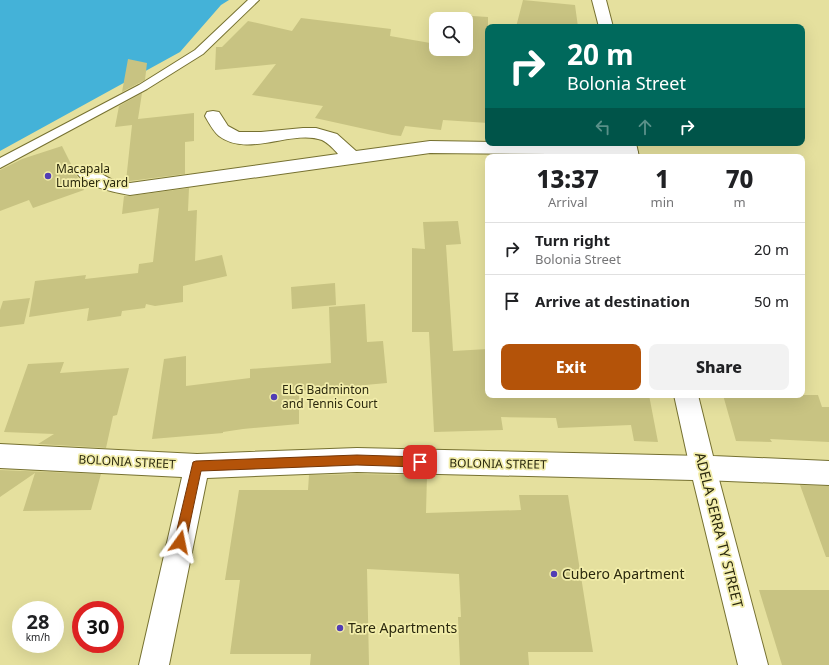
<!DOCTYPE html>
<style>
body{margin:0;font-family:"Noto Sans",sans-serif;background:#f2f2f2;color:#202124;height:100vh;display:flex;flex-direction:column;font-size:15px;white-space:nowrap}
*{box-sizing:border-box;margin:0}
p{font-size:13px;color:#757577}
.icon{flex:none;width:22px;height:22px;fill:none;stroke:currentColor;stroke-width:2;stroke-linecap:round;stroke-linejoin:round}
.map{position:relative;flex:1;overflow:hidden}
.sheet{position:absolute;left:485px;top:154px;width:320px;height:244px;display:flex;flex-direction:column;background:#fff;border-radius:8px;box-shadow:0 4px 16px #0002}
.sheet>*{flex:none}
.hud{position:absolute;left:485px;top:24px;width:320px;height:122px;border-radius:8px;box-shadow:0 4px 16px #0002;background:#00695c;color:#fff;overflow:hidden}
.buttons{position:absolute;left:429px;top:12px;display:grid;gap:8px}
.buttons a{display:grid;place-items:center;width:44px;height:44px;border-radius:8px;background:#fff;box-shadow:0 4px 16px #0002;font-size:20px}
.speed{position:absolute;left:12px;top:601px;display:flex;gap:8px;font-size:20px;font-weight:700;text-align:center}
.speed>*{display:grid;place-content:center;width:52px;height:52px;border-radius:50%;background:#fff;box-shadow:0 4px 16px #0002;line-height:1}
.speed small{font-size:10px;font-weight:400}
.speed .limit{border:6px solid #d22;background:#fff;color:#111}
.pin{position:absolute;display:grid;place-items:center;width:34px;height:34px;color:#fff;margin:-17px;border-radius:8px;box-shadow:0 2px 6px #0006}
.me{position:absolute;width:44px;margin:-22px;rotate:12deg;stroke-linejoin:round;filter:drop-shadow(0 0 3px #0008)}
.turn{display:flex;align-items:center;gap:14px;height:84px;padding:0 16px;font-size:18px}
.turn .icon{width:52px;height:52px;stroke-width:2.5}
.turn b{display:block;font-size:28px;line-height:34px}
.lanes{display:flex;align-items:center;height:38px;padding:0 16px;background:#0003;justify-content:center;gap:20px;direction:ltr}
.lanes .off{opacity:.35}
.eta{display:flex;justify-content:space-evenly;align-items:center;height:68px;text-align:center}
.eta b{font-size:24px;font-weight:800;line-height:28px}
.primary-button{display:flex;gap:8px;margin-top:auto;padding:8px 16px}
.primary-button a{flex:1;height:46px;border-radius:8px;background:#b45309;color:#fff;font-size:16px;font-weight:800;line-height:46px;text-align:center}
.primary-button a+a{background:#f2f2f2;color:#202124}
ul{padding:0;list-style:none}
li{display:flex;align-items:center;gap:12px;height:52px;padding:0 16px;border-top:1px solid #e0e0e0}
li div{flex:1}
li b{display:block;font-size:15px}
li em{font-style:normal}
.map>svg:first-child{display:block}
.water{fill:#44b2d8}
.building{fill:#c8c382}
.lines{fill:none;stroke-linecap:round;stroke-linejoin:round}
.lane-casing{stroke:#767131;stroke-width:2}
.street-casing{stroke:#767131;stroke-width:2}
.secondary-casing{stroke:#767131;stroke-width:2}
.lane{fill:#fff;fill-rule:evenodd}
.street{fill:#fff;fill-rule:evenodd}
.secondary{fill:#fff;fill-rule:evenodd}
.route{fill:#b45309;stroke:#753606}
.poi-dot{fill:#523db5;stroke:#f2edaa;stroke-width:1.5}
.labels{text-anchor:middle;stroke-width:3.5;stroke-linejoin:round;paint-order:stroke}
.poi-label{font-size:12px;fill:#2b290e;stroke:#f2edaa;text-anchor:start}
.street-label{font-size:12px;fill:#2b290e;stroke:#f2edaa}
.near-street-label{font-size:14px;fill:#2b290e;stroke:#f2edaa}
.near-poi-label{font-size:14px;fill:#2b290e;stroke:#f2edaa;text-anchor:start}
</style>
<div class="map">
<svg width="829" height="665" viewBox="0 0 829 665">
<rect width="100%" height="100%" fill="#e5e09e"/>
<!-- water -->
<path class="water" d="M 0,0 L 229,0 L 221,5 L 180,52 L 0,151 Z"/>
<!-- building -->
<path class="building" d="M 523,0 L 575,5 L 578,27 L 516,27 Z
M 446,14 L 472,15 L 472,16 L 488,17 L 488,123 L 443,120 L 441,130 L 405,126 L 401,136 L 392,135 L 315,118 L 323,106 L 252,95 L 276,64 L 215,70 L 216,47 L 222,47 L 248,21 L 292,31 L 301,18 L 391,29 L 390,36 L 436,44 L 436,49 L 466,49 L 466,19 L 446,19 Z
M 128,59 L 147,63 L 145,80 L 122,92 Z
M 142,93 L 138,119 L 194,113 L 194,141 L 185,142 L 185,174 L 130,181 L 126,181 L 132,125 L 115,127 L 119,106 Z
M 62,146 L 84,190 L 33,208 L 29,200 L 0,211 L 0,170 L 22,159 Z
M 189,188 L 188,211 L 197,210 L 195,261 L 222,255 L 227,276 L 183,286 L 183,302 L 155,306 L 146,304 L 145,308 L 122,311 L 121,316 L 87,321 L 89,308 L 29,317 L 35,281 L 86,275 L 85,279 L 138,273 L 139,264 L 153,262 L 159,208 L 122,214 L 124,196 L 130,196 Z
M 458,221 L 461,244 L 446,245 L 453,351 L 488,349 L 488,395 L 649,395 L 658,442 L 634,441 L 631,425 L 558,428 L 556,418 L 501,417 L 503,430 L 434,432 L 429,332 L 412,332 L 412,248 L 425,249 L 423,222 Z
M 335,283 L 336,305 L 292,309 L 291,287 Z
M 30,298 L 24,324 L 0,327 L 0,310 L 3,301 Z
M 365,304 L 367,342 L 383,341 L 387,383 L 299,391 L 299,424 L 243,429 L 223,432 L 223,433 L 152,439 L 164,359 L 186,356 L 186,386 L 250,378 L 250,369 L 331,363 L 329,307 Z
M 64,362 L 60,373 L 129,368 L 117,415 L 113,416 L 106,448 L 38,444 L 54,434 L 4,432 L 28,364 Z
M 723,395 L 818,395 L 822,407 L 829,407 L 829,442 L 770,439 L 772,442 L 736,441 Z
M 0,470 L 101,474 L 91,510 L 23,511 L 35,473 L 0,497 Z
M 357,474 L 427,475 L 426,513 L 521,510 L 519,495 L 568,495 L 593,652 L 528,652 L 529,665 L 460,665 L 458,617 L 461,617 L 459,574 L 367,569 L 369,665 L 310,665 L 311,654 L 230,654 L 240,580 L 225,580 L 239,490 L 308,490 L 309,475 Z
M 800,485 L 829,486 L 829,557 L 826,557 Z
M 759,590 L 829,590 L 829,665 L 782,665 Z"/>
<g class="lines">
<defs>
<path id="lane" d="M 248,0 L 259,0 L 203,54 L 147,89 L 0,168 L 0,158 L 139,85 L 195,50 Z"/>
<path id="street" d="M 213,111 L 219,112 L 228,126 L 239,132 L 261,132 L 303,128 L 316,128 L 337,134 L 356,151 L 430,141 L 565,143 L 629,146 L 635,148 L 638,152 L 635,156 L 632,157 L 550,154 L 430,153 L 130,195 C 113,192 85,187 75,171 L 78,167 C 92,163 101,176 114,180 C 119,181 125,182 130,183 L 338,154 C 334,149 328,143 322,140 C 292,129 248,158 219,136 C 213,131 209,123 205,116 L 207,112 Z
M 0,444 L 197,454 L 357,448 L 703,456 L 712,459 L 716,468 L 768,665 L 738,665 L 693,480 L 357,472 L 207,478 L 169,665 L 139,665 L 182,477 L 0,468 Z"/>
<path id="secondary" d="M 592,0 L 606,0 L 613,27 L 599,27 Z
M 618,143 L 636,143 L 639,157 L 621,157 Z
M 674,395 L 698,395 L 713,456 L 829,461 L 829,485 L 703,480 L 694,477 L 690,468 Z"/>
</defs>
<!-- lane casing -->
<use href="#lane" class="lane-casing"/>
<!-- street casing -->
<use href="#street" class="street-casing"/>
<!-- secondary casing -->
<use href="#secondary" class="secondary-casing"/>
<!-- lane -->
<use href="#lane" class="lane"/>
<!-- street -->
<use href="#street" class="street"/>
<!-- secondary -->
<use href="#secondary" class="secondary"/>
</g>
<!-- route -->
<path class="route" d="M 357,455 L 420,457 L 423,458 L 425,462 L 423,465 L 420,467 L 357,465 L 201,471 L 186,542 L 184,546 L 180,548 L 176,546 L 174,542 L 193,462 L 196,461 Z"/>
<!-- markers -->
<g class="poi-dot">
<circle cx="48" cy="176" r="4"/>
<circle cx="274" cy="397" r="4"/>
<circle cx="554" cy="574" r="4"/>
<circle cx="340" cy="628" r="4"/>
</g>
<g class="labels">
<!-- poi labels -->
<g class="poi-label">
<text x="56" y="173">Macapala<tspan x="56" dy="14">Lumber yard</tspan></text>
<text x="282" y="394">ELG Badminton<tspan x="282" dy="14">and Tennis Court</tspan></text>
</g>
<!-- street labels -->
<g class="street-label">
<text transform="translate(127 462) rotate(3)" y="4">BOLONIA STREET</text>
<text transform="translate(498 464) rotate(1)" y="4">BOLONIA STREET</text>
</g>
<!-- near-street labels -->
<g class="near-street-label">
<text transform="translate(719 530) rotate(76)" y="5">ADELA SERRA TY STREET</text>
</g>
<!-- near-poi labels -->
<g class="near-poi-label">
<text x="562" y="579">Cubero Apartment</text>
<text x="348" y="633">Tare Apartments</text>
</g>
</g>
</svg>
<div class="buttons">
<a><svg class="icon" aria-label="search" viewBox="0 0 24 24"><circle cx="10" cy="10" r="6"/><path d="M15 15l6 6"/></svg></a>
</div>
<div class="speed"><div>28<small>km/h</small></div><div class="limit">30</div></div>
<div class="pin" style="left:420px;top:462px;background:#d93025"><svg class="icon" aria-label="arrive" viewBox="0 0 24 24"><path d="M6 21V4h12l-3 4 3 4H6"/></svg></div>
<svg class="me" style="left:180px;top:542px" viewBox="-20 -20 40 40"><path d="M0-17L14 15 0 8-14 15z" fill="#b45309" stroke="#fff" stroke-width="4"/></svg>
<div class="hud">
<div class="turn"><svg class="icon" aria-label="right" viewBox="0 0 24 24"><path d="M7 20v-9h11M14 6l5 5-5 5"/></svg><div><b>20 m</b>Bolonia Street</div></div>
<div class="lanes"><svg class="icon off" aria-label="left" viewBox="0 0 24 24"><path d="M17 20v-9H6M10 6l-5 5 5 5"/></svg><svg class="icon off" aria-label="ahead" viewBox="0 0 24 24"><path d="M12 20V5M6 11l6-6 6 6"/></svg><svg class="icon" aria-label="right" viewBox="0 0 24 24"><path d="M7 20v-9h11M14 6l5 5-5 5"/></svg></div>
</div>
<section class="sheet">
<div class="eta">
<div><b>13:37</b><p>Arrival</p></div>
<div><b>1</b><p>min</p></div>
<div><b>70</b><p>m</p></div>
</div>
<ul>
<li><svg class="icon" aria-label="right" viewBox="0 0 24 24"><path d="M7 20v-9h11M14 6l5 5-5 5"/></svg><div><b>Turn right</b><p>Bolonia Street</p></div><em>20 m</em></li>
<li><svg class="icon" aria-label="arrive" viewBox="0 0 24 24"><path d="M6 21V4h12l-3 4 3 4H6"/></svg><div><b>Arrive at destination</b></div><em>50 m</em></li>
</ul>
<div class="primary-button"><a>Exit</a><a>Share</a></div>
</section>
</div>
